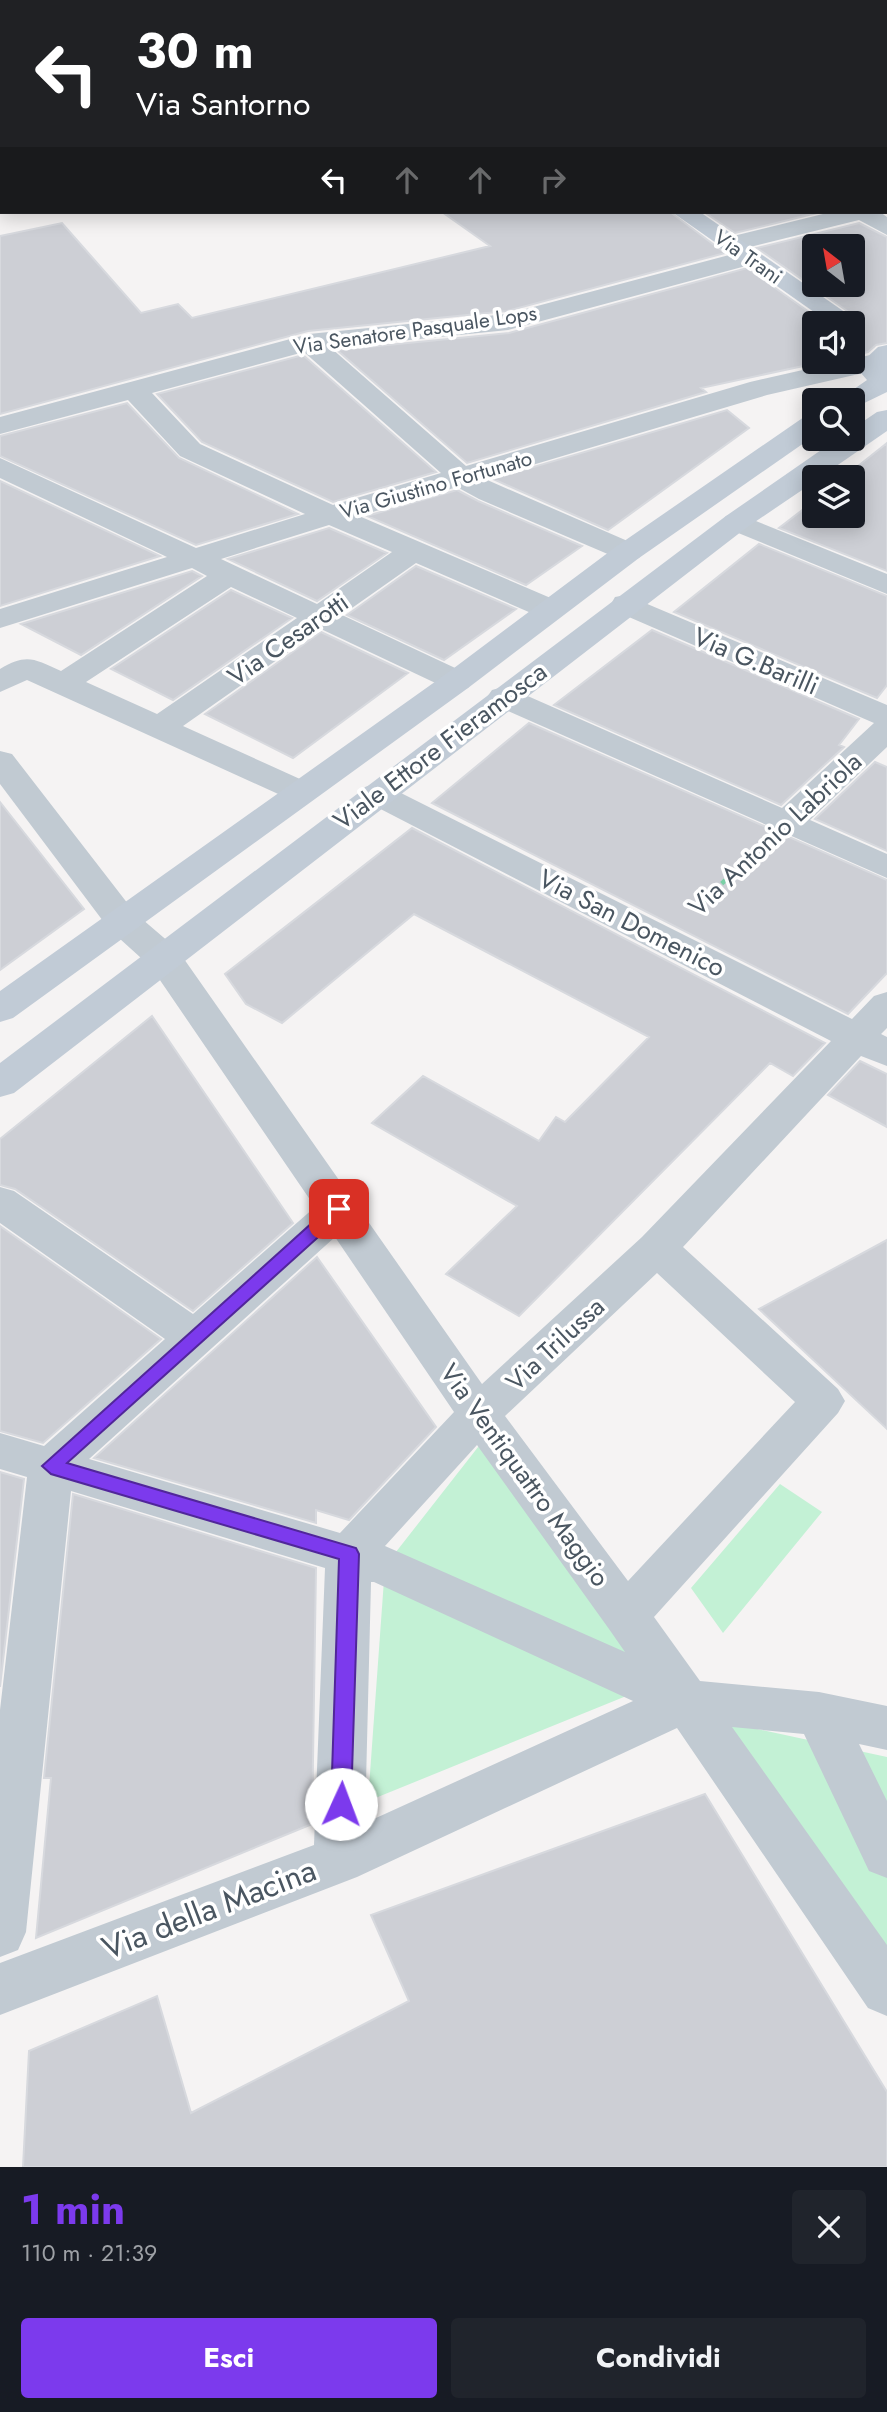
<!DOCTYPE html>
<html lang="it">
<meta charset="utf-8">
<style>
body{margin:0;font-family:Jost,sans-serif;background:#20242c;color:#f1f3f6;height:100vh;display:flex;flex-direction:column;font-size:26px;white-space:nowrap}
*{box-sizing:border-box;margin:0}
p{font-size:23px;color:#9ea1a6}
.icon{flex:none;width:38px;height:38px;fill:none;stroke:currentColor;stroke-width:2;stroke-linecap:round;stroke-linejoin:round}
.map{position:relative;height:2167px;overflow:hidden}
.drawer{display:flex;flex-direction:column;background:#171b24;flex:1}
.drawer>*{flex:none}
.hud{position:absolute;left:0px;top:0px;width:887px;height:214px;box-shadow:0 4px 18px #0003;background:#202124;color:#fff;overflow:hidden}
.needle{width:46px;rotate:329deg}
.tools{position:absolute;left:802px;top:234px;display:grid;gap:14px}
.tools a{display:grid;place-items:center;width:63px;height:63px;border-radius:7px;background:#171b24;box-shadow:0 4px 18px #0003;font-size:35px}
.pin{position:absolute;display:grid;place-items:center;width:60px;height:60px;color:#fff;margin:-30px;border-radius:14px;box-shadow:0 4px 10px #0006}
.me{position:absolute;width:77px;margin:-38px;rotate:2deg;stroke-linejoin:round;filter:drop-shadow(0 0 5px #0008)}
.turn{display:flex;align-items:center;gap:24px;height:147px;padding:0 21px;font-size:32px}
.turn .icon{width:91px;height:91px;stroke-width:2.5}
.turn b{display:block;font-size:49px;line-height:60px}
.lanes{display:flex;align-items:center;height:66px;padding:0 21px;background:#0003;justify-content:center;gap:35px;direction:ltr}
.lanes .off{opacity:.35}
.round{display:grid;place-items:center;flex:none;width:74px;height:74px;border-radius:7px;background:#20242c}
.headline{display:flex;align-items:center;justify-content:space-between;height:119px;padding:0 21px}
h1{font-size:42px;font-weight:700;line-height:52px;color:#7c3aed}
.button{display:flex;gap:14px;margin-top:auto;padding:14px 21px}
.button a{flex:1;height:80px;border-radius:7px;background:#7c3aed;color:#fff;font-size:28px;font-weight:700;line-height:80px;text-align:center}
.button a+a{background:#20242c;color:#f1f3f6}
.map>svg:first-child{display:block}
.green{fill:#c3f1d5}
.building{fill:#cdcfd5;stroke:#d7d9de;stroke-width:2;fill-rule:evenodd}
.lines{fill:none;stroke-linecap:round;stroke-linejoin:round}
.path{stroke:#7ad0a6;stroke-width:4.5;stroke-dasharray:5 3.5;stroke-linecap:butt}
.street{fill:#c1cad2;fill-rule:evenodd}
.secondary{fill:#c1cbd6;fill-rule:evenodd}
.route{fill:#7c3aed;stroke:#51269a;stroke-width:2}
.labels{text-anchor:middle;stroke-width:7;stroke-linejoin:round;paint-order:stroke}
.far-street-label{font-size:21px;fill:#4a5661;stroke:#fff}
.street-label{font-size:26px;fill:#4a5661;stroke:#fff}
.near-street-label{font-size:32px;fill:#4a5661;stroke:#fff}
</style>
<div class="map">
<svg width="887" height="2167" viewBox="0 0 887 2167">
<rect width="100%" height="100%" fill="#f5f3f3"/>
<!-- green -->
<path class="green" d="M 482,1442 L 651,1686 L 368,1801 L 385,1566 Z
M 780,1484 L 822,1512 L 723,1633 L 691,1588 Z
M 715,1720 L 887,1757 L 887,1964 Z"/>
<!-- building -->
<path class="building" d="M 442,212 L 670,212 L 725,253 L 507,311 L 308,331 L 0,414 L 0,236 L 62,223 L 141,313 L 178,304 L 192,318 L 490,246 Z
M 704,212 L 821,212 L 735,233 Z
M 859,223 L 887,237 L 887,343 L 876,345 L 868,352 L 852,356 L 852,333 L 864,326 L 863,322 L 757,248 ZM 814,247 L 852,247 L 852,285 L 814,285 Z
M 747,268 L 826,324 L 814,324 L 814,362 L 822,362 L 701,388 L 706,392 L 467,463 L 337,350 L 509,333 Z
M 303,355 L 436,472 L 333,502 L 202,442 L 157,394 Z
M 127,403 L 179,458 L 298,514 L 196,545 L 0,456 L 0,436 Z
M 727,410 L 749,428 L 608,530 L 493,479 Z
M 887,443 L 887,571 L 779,528 L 814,501 L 814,516 L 852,516 L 852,478 L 843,478 Z
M 0,481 L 160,556 L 0,606 Z
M 457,490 L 478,501 L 582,546 L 526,585 L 367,516 Z
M 329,528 L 387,553 L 317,601 L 228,559 Z
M 759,544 L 887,596 L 887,685 L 877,698 L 674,612 Z
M 416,566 L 516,609 L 444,660 L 347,615 Z
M 192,571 L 202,576 L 81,655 L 21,624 Z
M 231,590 L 292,618 L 173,700 L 111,669 Z
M 652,630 L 859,719 L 839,745 L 844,747 L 781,805 L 554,705 Z
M 321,632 L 408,673 L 293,758 L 205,714 Z
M 529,723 L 887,880 L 887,973 L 848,1014 L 432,803 Z
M 875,762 L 887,767 L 887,851 L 815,819 Z
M 0,802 L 84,909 L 0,970 Z
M 412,828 L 825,1043 L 793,1076 L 770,1063 L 519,1316 L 446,1274 L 517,1206 L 372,1123 L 423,1076 L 539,1141 L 556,1117 L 565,1122 L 649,1037 L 414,914 L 282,1023 L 246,1004 L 225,974 Z
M 152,1016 L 293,1223 L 193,1311 L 15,1189 L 0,1185 L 0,1139 Z
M 860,1061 L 887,1074 L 887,1127 L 828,1095 Z
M 0,1226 L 161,1339 L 43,1443 L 0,1431 Z
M 887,1240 L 887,1429 L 759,1309 Z
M 317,1257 L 436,1427 L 349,1520 L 316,1510 L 316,1523 L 94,1458 Z
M 0,1472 L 24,1479 L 0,1687 Z
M 73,1494 L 316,1568 L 312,1824 L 36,1938 L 51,1778 L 44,1778 Z
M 705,1794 L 887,2092 L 887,2167 L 23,2167 L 29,2051 L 157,1996 L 191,2113 L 409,2001 L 371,1915 Z"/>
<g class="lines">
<!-- path -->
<path class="path" d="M 697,907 L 754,853"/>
<!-- street -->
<path class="street" d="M 625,0 L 647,0 L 648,2 L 627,2 Z
M 843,0 L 865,0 L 865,2 L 844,2 Z
M 886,57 L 887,58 L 887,72 L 886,71 Z
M 886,135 L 887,135 L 887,149 L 886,149 Z
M 831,212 L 880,212 L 887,217 L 887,235 L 859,220 L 730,252 L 721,249 L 717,244 L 721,239 Z
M 748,250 L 757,253 L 761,258 L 757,263 L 508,330 L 331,348 L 466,466 L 750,382 L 838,362 L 852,362 L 852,359 L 875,354 L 885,356 L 887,364 L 885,368 L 767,395 L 485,479 L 639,546 L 643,552 L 639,558 L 628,561 L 617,558 L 479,499 L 457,487 L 359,516 L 560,602 L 564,609 L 560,616 L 549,618 L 538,616 L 416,563 L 342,615 L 468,674 L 473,681 L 468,688 L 457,691 L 446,688 L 321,629 L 183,726 L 311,784 L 316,791 L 311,798 L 299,801 L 287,798 L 27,680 L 0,692 L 0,669 C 27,653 34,659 61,671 L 207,576 L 192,568 L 0,628 L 0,609 L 167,557 L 0,478 L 0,458 L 196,548 L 305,514 L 180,456 L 128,400 L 0,434 L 0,417 L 309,334 L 507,314 ZM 304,352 L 441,473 L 333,505 L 200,444 L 152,393 ZM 329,525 L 392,552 L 317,604 L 221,559 ZM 231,587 L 297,618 L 157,714 L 86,682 Z
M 736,513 L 887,574 L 887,594 L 726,528 L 721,522 L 726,516 Z
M 626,595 L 887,705 L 887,747 L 810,820 L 887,854 L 887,878 L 492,704 L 487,697 L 492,690 L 503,687 L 514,690 L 782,808 L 874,723 L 615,611 L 611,604 L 615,597 Z
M 0,751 L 12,754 L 135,913 L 177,949 L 482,1384 L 642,1237 L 831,1041 L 365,801 L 360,794 L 365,787 L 377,783 L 389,787 L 852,1019 L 874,996 L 887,992 L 887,1028 L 881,1034 L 887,1037 L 887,1066 L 861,1056 L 683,1247 L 838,1389 L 845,1401 L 838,1413 L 654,1617 L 700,1681 L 819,1692 L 887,1706 L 887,1750 L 859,1744 L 887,1801 L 887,1878 L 869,1871 L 804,1734 L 732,1727 L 887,1945 L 887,2016 L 868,2008 L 677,1728 L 357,1877 L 0,2015 L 0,1963 L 314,1845 L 325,1568 L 71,1491 L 26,1932 L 18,1950 L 0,1957 L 0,1710 L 27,1477 L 0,1469 L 0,1433 L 44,1446 L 165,1339 L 0,1223 L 0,1187 L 14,1191 L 193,1314 L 315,1207 L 151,967 L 109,929 L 0,784 ZM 335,1237 L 454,1412 L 340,1533 L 89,1459 ZM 657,1273 L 795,1402 L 628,1581 L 505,1416 ZM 477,1445 L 609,1629 L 625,1652 L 385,1546 ZM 371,1582 L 374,1582 L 633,1701 L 365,1823 Z"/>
<!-- secondary -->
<path class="secondary" d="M 387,0 L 410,0 L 411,2 L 389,2 Z
M 672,212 L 700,212 L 862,324 L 852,331 L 852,324 L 831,324 Z
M 887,345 L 887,392 L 852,409 L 852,401 L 837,401 L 867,380 L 861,373 L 862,362 L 878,347 Z
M 887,410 L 887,431 L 819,478 L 814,478 L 814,482 L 746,528 L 14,1093 L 0,1097 L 0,1063 L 726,516 L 837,439 L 852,439 L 852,429 L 877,412 Z
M 814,415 L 814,436 L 639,558 L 468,688 L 13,1018 L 0,1022 L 0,991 L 446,674 L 617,546 L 804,417 Z"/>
</g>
<!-- route -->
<path class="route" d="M 339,1202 L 345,1204 L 347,1209 L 345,1213 L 67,1463 L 356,1548 L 359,1554 L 351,1804 L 348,1811 L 341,1814 L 334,1811 L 331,1804 L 339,1559 L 51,1474 L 42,1466 L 333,1204 Z"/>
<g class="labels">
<!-- far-street labels -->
<g class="far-street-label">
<text transform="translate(748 257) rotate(35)" y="7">Via Trani</text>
<text transform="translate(415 330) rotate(-8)" y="7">Via Senatore Pasquale Lops</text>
<text transform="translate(436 485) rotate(-16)" y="7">Via Giustino Fortunato</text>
</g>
<!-- street labels -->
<g class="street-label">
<text transform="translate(288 639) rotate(-35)" y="9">Via Cesarotti</text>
<text transform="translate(756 661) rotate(23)" y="9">Via G.Barilli</text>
<text transform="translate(440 746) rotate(-37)" y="9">Viale Ettore Fieramosca</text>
<text transform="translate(775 834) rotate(-43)" y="9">Via Antonio Labriola</text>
<text transform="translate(632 923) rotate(27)" y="9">Via San Domenico</text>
<text transform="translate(555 1344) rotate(-43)" y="9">Via Trilussa</text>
<text transform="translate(525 1475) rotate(54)" y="9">Via Ventiquattro Maggio</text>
</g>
<!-- near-street labels -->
<g class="near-street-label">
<text transform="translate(209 1909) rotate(-21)" y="11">Via della Macina</text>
</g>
</g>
</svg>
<div class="tools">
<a><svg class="needle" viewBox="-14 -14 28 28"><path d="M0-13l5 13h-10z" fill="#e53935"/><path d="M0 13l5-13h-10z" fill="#9ea1a6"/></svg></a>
<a><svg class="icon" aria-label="sound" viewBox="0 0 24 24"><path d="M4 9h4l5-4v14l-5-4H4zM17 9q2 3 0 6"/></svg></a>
<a><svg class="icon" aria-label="search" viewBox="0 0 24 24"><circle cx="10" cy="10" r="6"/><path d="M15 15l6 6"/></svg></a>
<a><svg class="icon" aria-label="layers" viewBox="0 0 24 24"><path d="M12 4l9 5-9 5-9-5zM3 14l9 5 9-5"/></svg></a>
</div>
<div class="pin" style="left:339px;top:1209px;background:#d93025"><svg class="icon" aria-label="arrive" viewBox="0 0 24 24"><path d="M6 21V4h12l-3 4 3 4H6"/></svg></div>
<svg class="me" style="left:341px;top:1804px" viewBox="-20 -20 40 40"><circle r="19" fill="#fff"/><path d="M0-13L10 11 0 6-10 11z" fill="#7c3aed"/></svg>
<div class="hud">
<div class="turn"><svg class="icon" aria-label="left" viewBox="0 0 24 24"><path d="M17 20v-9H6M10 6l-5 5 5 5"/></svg><div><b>30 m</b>Via Santorno</div></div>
<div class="lanes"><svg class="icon" aria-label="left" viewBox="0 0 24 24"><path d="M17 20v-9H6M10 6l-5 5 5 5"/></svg><svg class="icon off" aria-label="ahead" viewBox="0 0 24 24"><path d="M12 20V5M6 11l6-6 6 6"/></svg><svg class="icon off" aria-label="ahead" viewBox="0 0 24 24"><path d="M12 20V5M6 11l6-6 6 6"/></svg><svg class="icon off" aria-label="right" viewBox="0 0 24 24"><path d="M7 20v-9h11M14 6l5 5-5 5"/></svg></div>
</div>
</div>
<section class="drawer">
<div class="headline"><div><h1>1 min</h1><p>110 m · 21:39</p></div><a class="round"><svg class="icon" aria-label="close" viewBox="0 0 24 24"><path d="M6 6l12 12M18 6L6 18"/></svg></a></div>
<div class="button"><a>Esci</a><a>Condividi</a></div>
</section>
